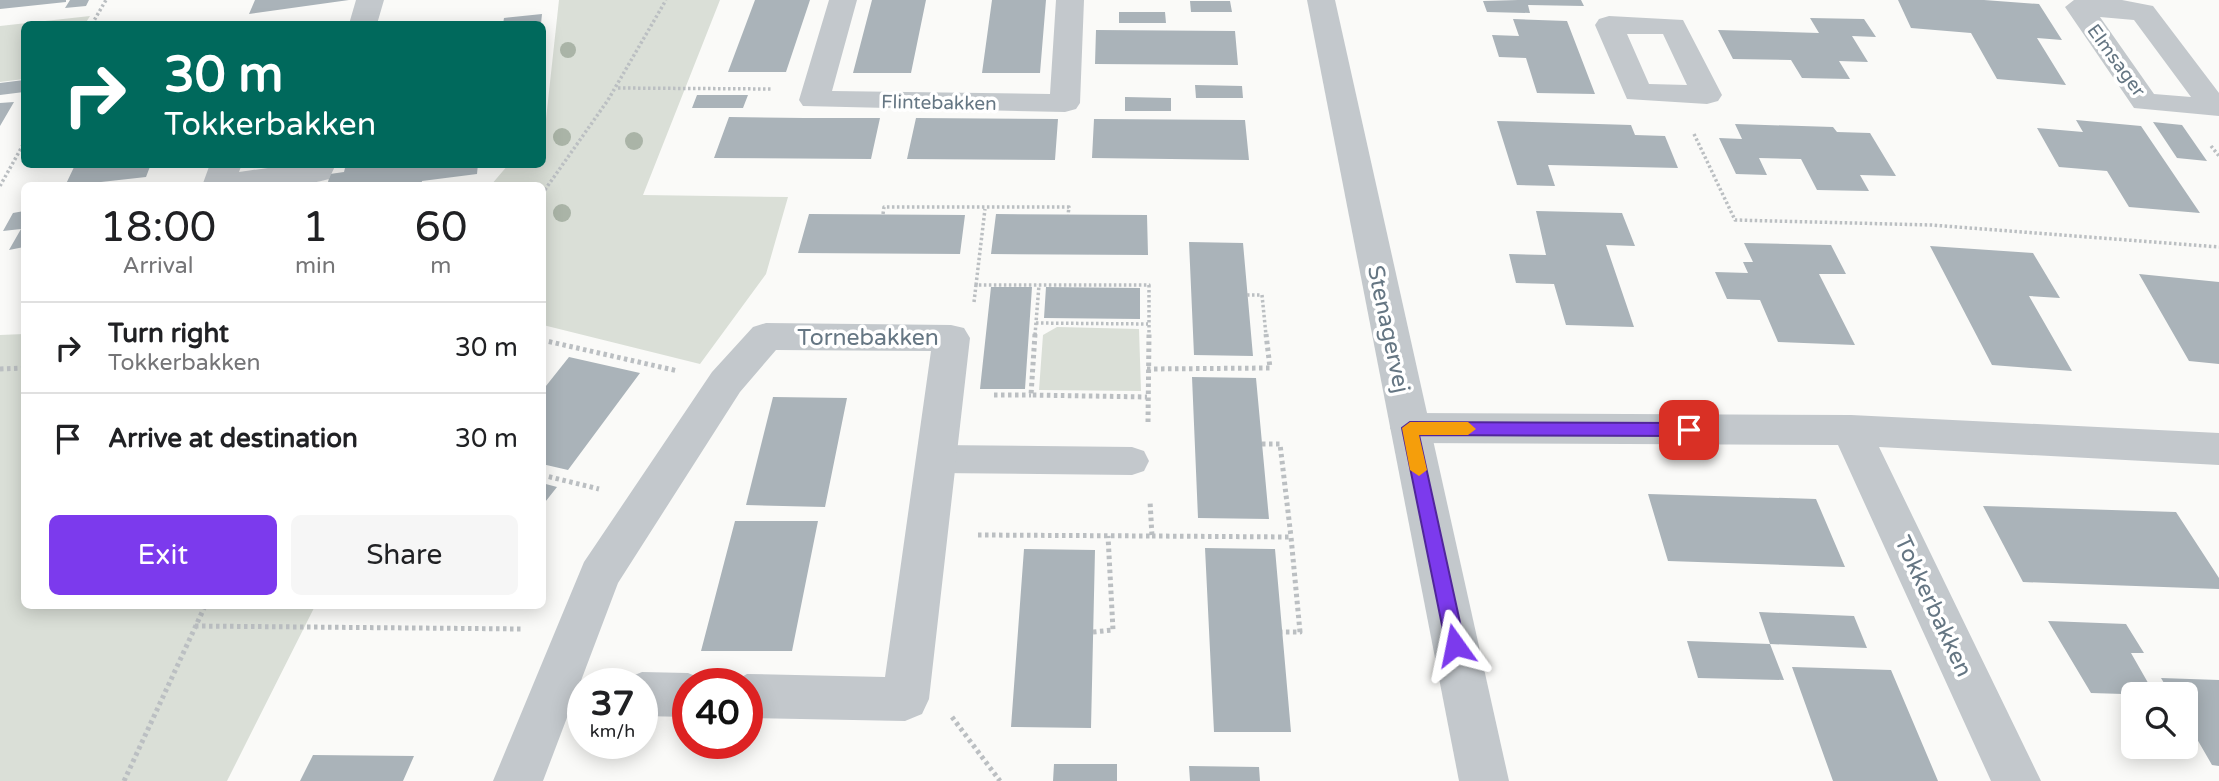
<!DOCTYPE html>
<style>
body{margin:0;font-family:"Varela Round",sans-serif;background:#f6f6f6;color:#202124;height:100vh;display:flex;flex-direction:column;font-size:26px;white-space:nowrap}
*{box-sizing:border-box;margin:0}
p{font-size:23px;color:#757577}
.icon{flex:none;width:38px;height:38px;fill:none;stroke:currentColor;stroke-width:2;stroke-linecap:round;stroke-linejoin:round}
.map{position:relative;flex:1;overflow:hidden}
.panel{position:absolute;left:21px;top:182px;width:525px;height:427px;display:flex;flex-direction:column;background:#fff;border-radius:10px;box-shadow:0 4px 18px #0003}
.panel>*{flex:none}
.banner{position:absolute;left:21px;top:21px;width:525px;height:147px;border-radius:10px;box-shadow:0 4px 18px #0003;background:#00695c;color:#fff;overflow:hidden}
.tools{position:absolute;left:2121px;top:682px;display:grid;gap:14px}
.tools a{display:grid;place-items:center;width:77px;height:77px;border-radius:10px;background:#fff;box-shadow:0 4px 18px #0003;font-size:35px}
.speed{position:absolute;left:567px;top:668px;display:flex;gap:14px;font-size:35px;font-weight:700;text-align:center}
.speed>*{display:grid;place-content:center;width:91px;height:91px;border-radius:50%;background:#fff;box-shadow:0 4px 18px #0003;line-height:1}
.speed small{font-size:18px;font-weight:400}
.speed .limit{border:10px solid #d22;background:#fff;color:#111}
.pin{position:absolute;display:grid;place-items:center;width:60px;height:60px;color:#fff;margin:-30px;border-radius:14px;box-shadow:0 4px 10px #0006}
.me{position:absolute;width:77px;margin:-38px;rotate:348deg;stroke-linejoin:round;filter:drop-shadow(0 0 5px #0008)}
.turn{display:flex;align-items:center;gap:24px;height:147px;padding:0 28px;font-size:32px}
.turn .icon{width:91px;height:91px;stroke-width:2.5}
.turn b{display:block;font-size:49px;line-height:60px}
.eta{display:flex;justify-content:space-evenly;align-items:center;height:119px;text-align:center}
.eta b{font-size:42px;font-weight:600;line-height:49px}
.button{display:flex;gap:14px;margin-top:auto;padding:14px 28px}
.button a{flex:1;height:80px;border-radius:10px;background:#7c3aed;color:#fff;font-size:28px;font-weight:600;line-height:80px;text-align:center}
.button a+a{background:#f6f6f6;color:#202124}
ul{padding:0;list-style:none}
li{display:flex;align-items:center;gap:21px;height:91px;padding:0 28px;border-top:2px solid #e0e0e0}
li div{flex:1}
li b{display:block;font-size:26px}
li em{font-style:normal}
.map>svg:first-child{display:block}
.green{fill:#dadfd7}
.building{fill:#aab3b9}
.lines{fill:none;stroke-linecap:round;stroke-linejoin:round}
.path-far1{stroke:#bbbfc2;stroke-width:3.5;stroke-dasharray:2.5 2.5;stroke-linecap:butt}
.path{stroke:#bbbfc2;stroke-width:5;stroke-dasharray:3.5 3.5;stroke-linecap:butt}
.service{fill:#c3c8cc;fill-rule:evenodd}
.minor{fill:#c3c8cc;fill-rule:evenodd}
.tertiary{fill:#c3c8cc;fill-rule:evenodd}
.tree{fill:#aab4a7}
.route{fill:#7c3aed;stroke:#51269a;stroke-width:2}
.slow{fill:#f59e0b}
.labels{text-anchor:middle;stroke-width:7;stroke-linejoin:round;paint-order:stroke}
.far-street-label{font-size:19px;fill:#657683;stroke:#fff}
.street-label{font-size:23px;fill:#657683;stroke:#fff}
</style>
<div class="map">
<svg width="2219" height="781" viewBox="0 0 2219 781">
<rect width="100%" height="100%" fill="#fafaf8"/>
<!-- green -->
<path class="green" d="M 559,0 L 720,0 L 643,195 L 788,197 L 766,274 L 700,364 L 543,325 L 542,186 L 491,185 L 508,165 L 542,164 L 543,123 L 546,119 Z
M 90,16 L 85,24 L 24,24 L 24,79 L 0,82 L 0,26 Z
M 1057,327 L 1139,329 L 1141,391 L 1039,390 L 1043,335 Z
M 24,334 L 24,606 L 315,606 L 227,781 L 0,781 L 0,335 Z"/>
<!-- building -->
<path class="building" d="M 0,0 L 66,0 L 66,2 L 0,9 Z
M 70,0 L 89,0 L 86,6 L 65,8 Z
M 255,0 L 349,0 L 249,14 Z
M 755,0 L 810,0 L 786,72 L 728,72 Z
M 872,0 L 926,0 L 911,73 L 853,73 Z
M 992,0 L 1046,0 L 1040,73 L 982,73 Z
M 1518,0 L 1581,0 L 1584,6 L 1528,5 L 1530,13 L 1487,12 L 1483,1 Z
M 1898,0 L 1984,0 L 2039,4 L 2062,40 L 2037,38 L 2066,85 L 1997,79 L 1971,33 L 1911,28 Z
M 1190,1 L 1230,1 L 1232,12 L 1191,12 Z
M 1119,12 L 1165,12 L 1166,23 L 1119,23 Z
M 542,14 L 541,24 L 503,24 L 504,18 Z
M 1810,18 L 1864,19 L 1876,37 L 1852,36 L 1868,62 L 1839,61 L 1850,79 L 1802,78 L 1791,60 L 1733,59 L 1718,30 L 1819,33 Z
M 1513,19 L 1567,21 L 1595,94 L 1537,93 L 1526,58 L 1499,57 L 1492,35 L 1519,36 Z
M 1096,30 L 1235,31 L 1238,65 L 1095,64 Z
M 24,80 L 24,92 L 0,95 L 0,83 Z
M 1195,85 L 1242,86 L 1243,98 L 1196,98 Z
M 697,95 L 748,95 L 743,108 L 692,108 Z
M 1125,97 L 1171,98 L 1171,111 L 1125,111 Z
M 14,102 L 0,126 L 0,103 Z
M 729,117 L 804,118 L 880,118 L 871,159 L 714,158 Z
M 916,118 L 1058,119 L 1055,160 L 907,159 Z
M 1094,119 L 1245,120 L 1249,160 L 1092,158 Z
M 2076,120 L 2141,126 L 2200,213 L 2129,207 L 2107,171 L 2059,167 L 2037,128 L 2083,132 Z
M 1497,121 L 1631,125 L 1635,135 L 1665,136 L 1678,168 L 1548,165 L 1555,186 L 1517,185 Z
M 2153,122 L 2182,125 L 2207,161 L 2177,158 Z
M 1735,124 L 1833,127 L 1837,132 L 1870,133 L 1896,176 L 1860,175 L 1869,191 L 1817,190 L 1801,159 L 1759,158 L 1767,175 L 1736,174 L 1719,138 L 1742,139 Z
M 151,164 L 146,177 L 65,186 L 75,165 Z
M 346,164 L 478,164 L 477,174 L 422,181 L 421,186 L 327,186 L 330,174 L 344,172 Z
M 24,211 L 24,247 L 9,250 L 21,229 L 3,231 L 13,213 Z
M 1536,211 L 1622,213 L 1635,246 L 1606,245 L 1634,327 L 1566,325 L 1554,284 L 1516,283 L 1509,254 L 1546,255 Z
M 809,214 L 965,215 L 960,254 L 798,253 Z
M 996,214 L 1147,215 L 1148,255 L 991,254 Z
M 1189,242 L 1243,243 L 1253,356 L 1194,355 Z
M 1744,243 L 1831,245 L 1846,274 L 1819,274 L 1855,345 L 1778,342 L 1760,300 L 1727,299 L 1715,272 L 1748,273 L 1743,262 L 1753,262 Z
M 1930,246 L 2033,253 L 2060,298 L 2029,296 L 2072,371 L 1992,365 Z
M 2139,274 L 2219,282 L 2219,364 L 2189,361 Z
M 991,287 L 1032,287 L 1025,389 L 980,389 Z
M 1046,287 L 1140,288 L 1140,319 L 1044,318 Z
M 569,357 L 640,373 L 568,470 L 542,464 L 542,391 Z
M 1192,377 L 1256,378 L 1269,519 L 1198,518 Z
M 773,397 L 847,398 L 825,507 L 746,505 Z
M 542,483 L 557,487 L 542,506 Z
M 1648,494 L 1816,499 L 1845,567 L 1668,561 Z
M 1983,506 L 2176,512 L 2219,578 L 2219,589 L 2023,582 Z
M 735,521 L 818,521 L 792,651 L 701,651 Z
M 1205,548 L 1275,549 L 1291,732 L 1214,732 Z
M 1024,549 L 1095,550 L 1091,728 L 1011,727 Z
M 1759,612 L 1854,616 L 1867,648 L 1770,644 Z
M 2048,621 L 2126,624 L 2144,653 L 2131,653 L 2155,695 L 2091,693 Z
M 1687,641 L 1770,644 L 1784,680 L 1698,678 Z
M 1792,667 L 1891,670 L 1938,781 L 1833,781 Z
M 2161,678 L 2219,680 L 2219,766 L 2212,765 L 2186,720 L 2186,695 L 2171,695 Z
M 313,755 L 414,756 L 403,781 L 300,781 Z
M 1054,764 L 1117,764 L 1117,781 L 1053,781 Z
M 1189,766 L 1259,767 L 1260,781 L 1190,781 Z"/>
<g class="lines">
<!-- path-far1 -->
<path class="path-far1" d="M 92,24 L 106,0
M 618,88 L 771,89
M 1694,134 L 1735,220 L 1931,225 L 2219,247
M 2211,146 L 2219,156
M 0,186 L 24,143
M 542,194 L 608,100 L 666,0
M 883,214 L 884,207 L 1069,207 L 1068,215
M 976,285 L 985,209
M 1247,295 L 1262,295 L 1266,335
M 974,302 L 976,285 L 1149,285 L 1149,335
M 1036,323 L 1148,324
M 1035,335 L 1039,285"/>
<!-- path -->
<path class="path" d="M 1035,334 L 1031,395 L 1147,397
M 542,340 L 678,371
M 0,369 L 24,368
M 1147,369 L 1270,368 L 1266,334
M 994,395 L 1031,395
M 1148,422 L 1149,334
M 1262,444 L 1280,444 L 1291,537
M 542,475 L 599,489
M 978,535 L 1152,536 L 1150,501
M 1152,536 L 1291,537 L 1300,632 L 1282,632
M 195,626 L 523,629
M 1093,632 L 1113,630 L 1108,536
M 952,717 L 1000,781
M 124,781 L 205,606"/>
<!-- service -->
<path class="service" d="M 936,445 L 1132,447 L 1144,451 L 1149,461 L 1144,471 L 1132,475 L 936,473 L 924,469 L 919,459 L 924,449 Z"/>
<!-- minor -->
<path class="minor" d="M 356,0 L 384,0 L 377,24 L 349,24 Z
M 829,0 L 857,0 L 832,91 L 1050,94 L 1056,0 L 1084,0 L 1080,103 L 1076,109 L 1065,112 L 803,106 L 799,100 Z
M 2122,0 L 2153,6 L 2219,93 L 2219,116 L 2134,108 L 2065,7 L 2074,0 ZM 2100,17 L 2134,20 L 2191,97 L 2154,94 Z
M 1609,16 L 1683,20 L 1722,95 L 1718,101 L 1707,104 L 1627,99 L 1595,25 L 1599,19 ZM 1627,34 L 1663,34 L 1687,85 L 1649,84 Z
M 210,164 L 242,164 L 239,172 L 296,164 L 336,164 L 329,179 C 289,190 244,186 202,186 Z
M 766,323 L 951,325 L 964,328 L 970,338 L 929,699 L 922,714 L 905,721 L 747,718 L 747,684 L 729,684 L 747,674 L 885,677 L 931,351 L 776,350 L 740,392 L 618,583 L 543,781 L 493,781 L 584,562 L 712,372 L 753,327 Z
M 1410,413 L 1851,415 L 2219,433 L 2219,465 L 1879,447 L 2041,781 L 1991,781 L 1838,445 L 1410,443 L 1396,439 L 1390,428 L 1396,417 Z
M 642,672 L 688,673 L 705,680 L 707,684 L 688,684 L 688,717 L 642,716 L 642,684 L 623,684 L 625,679 Z"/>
<!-- tertiary -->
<path class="tertiary" d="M 1307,0 L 1335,0 L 1509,781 L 1459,781 Z"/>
</g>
<!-- trees -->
<g class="tree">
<circle cx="568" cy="50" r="8"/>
<circle cx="562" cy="137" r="9"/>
<circle cx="634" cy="141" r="9"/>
<circle cx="562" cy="213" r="9"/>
</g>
<!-- route -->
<path class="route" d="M 1410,422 L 1689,423 L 1697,430 L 1689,436 L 1419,435 L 1465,645 L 1462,651 L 1455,654 L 1449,651 L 1446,645 L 1402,428 Z"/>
<!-- slow -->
<path class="slow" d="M 1410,422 L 1468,422 L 1476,429 L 1468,435 L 1419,435 L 1427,470 L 1419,476 L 1410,470 L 1402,428 Z"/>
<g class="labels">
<!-- far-street labels -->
<g class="far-street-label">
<text transform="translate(2117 60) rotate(54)" y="7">Elmsager</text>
<text transform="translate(939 102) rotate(1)" y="7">Flintebakken</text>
</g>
<!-- street labels -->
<g class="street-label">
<text transform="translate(1389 329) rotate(78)" y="8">Stenagervej</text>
<text x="868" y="345">Tornebakken</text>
<text transform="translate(1934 606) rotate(65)" y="8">Tokkerbakken</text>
</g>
</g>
</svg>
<div class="tools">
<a><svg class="icon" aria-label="search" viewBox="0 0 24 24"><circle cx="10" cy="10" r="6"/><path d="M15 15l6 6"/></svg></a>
</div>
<div class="speed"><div>37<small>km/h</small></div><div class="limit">40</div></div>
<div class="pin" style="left:1689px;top:430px;background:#d93025"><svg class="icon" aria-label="arrive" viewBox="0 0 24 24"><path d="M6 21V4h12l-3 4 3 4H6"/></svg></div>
<svg class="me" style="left:1455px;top:645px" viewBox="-20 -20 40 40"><path d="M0-17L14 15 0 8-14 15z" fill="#7c3aed" stroke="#fff" stroke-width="4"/></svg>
<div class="banner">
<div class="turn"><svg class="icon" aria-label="right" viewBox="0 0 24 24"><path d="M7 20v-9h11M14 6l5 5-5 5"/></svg><div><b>30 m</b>Tokkerbakken</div></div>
</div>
<section class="panel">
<div class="eta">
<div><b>18:00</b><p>Arrival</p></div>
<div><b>1</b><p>min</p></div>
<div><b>60</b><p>m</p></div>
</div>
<ul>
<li><svg class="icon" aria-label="right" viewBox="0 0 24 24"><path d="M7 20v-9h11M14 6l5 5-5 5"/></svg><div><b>Turn right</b><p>Tokkerbakken</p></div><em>30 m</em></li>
<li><svg class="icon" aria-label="arrive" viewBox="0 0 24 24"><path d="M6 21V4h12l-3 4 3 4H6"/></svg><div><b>Arrive at destination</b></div><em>30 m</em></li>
</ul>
<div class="button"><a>Exit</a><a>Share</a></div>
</section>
</div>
